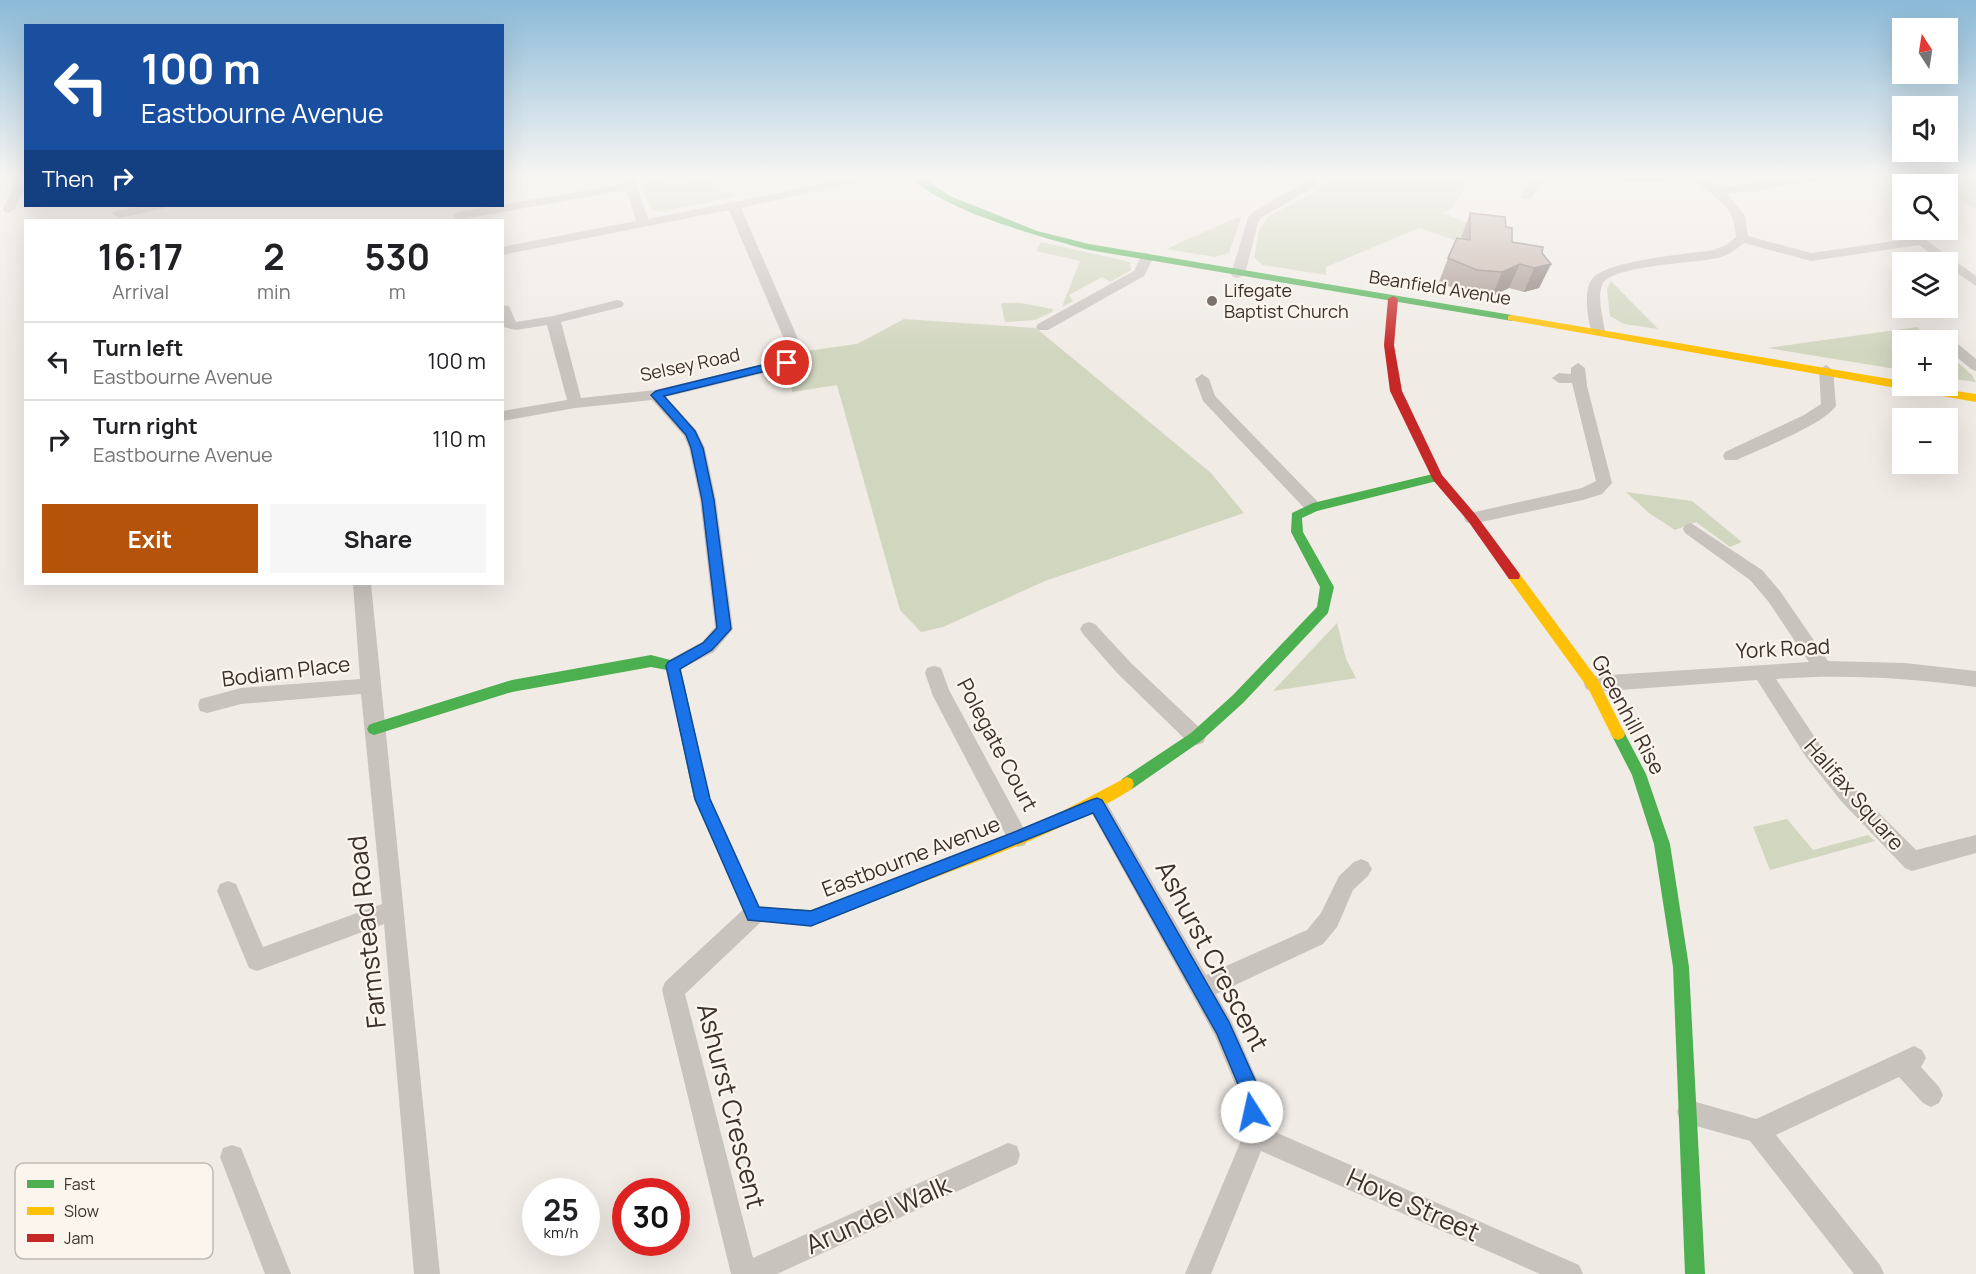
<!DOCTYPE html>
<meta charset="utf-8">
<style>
body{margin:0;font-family:Manrope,sans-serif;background:#f6f6f6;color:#202124;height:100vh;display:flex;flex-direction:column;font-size:22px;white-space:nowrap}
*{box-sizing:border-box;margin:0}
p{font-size:20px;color:#757577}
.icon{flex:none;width:33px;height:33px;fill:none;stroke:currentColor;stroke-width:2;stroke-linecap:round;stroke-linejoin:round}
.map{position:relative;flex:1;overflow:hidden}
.details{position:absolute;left:24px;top:219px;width:480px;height:366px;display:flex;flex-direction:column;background:#fff;border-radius:0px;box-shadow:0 6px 24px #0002}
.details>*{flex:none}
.banner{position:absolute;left:24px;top:24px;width:480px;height:183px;border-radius:0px;box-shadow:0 6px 24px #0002;background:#1a4fa0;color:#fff;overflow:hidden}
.needle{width:39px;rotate:348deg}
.tools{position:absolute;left:1892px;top:18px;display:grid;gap:12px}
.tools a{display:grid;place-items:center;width:66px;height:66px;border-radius:0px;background:#fff;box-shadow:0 6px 24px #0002;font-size:30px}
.speed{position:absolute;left:522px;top:1178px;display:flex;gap:12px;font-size:30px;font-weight:700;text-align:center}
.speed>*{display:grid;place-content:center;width:78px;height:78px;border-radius:50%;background:#fff;box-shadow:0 6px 24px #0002;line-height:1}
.speed small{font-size:15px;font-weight:400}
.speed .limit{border:9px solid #d22;background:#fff;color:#111}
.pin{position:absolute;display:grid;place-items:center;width:51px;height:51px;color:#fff;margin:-26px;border:3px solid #fff;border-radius:50%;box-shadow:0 2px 6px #0007}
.me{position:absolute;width:66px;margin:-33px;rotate:350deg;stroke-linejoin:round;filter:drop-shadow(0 0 4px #0008)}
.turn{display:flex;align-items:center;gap:21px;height:126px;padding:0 18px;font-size:27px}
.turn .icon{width:78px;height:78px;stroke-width:2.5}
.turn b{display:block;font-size:42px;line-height:51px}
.then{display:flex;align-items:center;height:57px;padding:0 18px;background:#0003;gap:12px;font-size:22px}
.eta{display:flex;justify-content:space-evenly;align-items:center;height:102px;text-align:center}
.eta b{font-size:36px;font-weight:700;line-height:42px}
.action{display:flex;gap:12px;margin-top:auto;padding:12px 18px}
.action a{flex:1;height:69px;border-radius:0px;background:#b45309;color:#fff;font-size:24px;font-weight:700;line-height:69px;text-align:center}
.action a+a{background:#f6f6f6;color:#202124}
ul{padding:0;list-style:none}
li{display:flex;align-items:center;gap:18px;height:78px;padding:0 18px;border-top:2px solid #e0e0e0}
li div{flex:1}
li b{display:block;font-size:22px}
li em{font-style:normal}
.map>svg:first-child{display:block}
.green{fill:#d1d6bf}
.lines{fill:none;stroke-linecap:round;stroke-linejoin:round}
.street{fill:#c9c3be;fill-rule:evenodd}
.fast{fill:#4caf50;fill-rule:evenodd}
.slow{fill:#ffc107;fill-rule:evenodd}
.jam{fill:#c62828;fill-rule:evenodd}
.wall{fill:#a89690}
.shaded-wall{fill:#887a75}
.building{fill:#c3afa7;stroke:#887a75;stroke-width:1.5}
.route{fill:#1a73e8;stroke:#114b97;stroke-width:1.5}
.poi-dot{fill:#7a716c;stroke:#fbf5ee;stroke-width:2}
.labels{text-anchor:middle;stroke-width:4.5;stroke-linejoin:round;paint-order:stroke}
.far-street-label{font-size:18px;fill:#3b302b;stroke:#fbf5ee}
.far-poi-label{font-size:18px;fill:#3b302b;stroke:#fbf5ee;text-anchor:start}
.street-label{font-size:21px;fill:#3b302b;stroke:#fbf5ee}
.near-street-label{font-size:26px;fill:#3b302b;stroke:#fbf5ee}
.key{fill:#fbf5ee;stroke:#c1bab4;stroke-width:1.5}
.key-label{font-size:16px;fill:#3b302b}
</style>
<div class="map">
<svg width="1976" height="1274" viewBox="0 0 1976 1274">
<rect width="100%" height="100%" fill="#f0ebe5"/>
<!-- green -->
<path class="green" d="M 638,175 L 642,175 L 645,182 L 667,179 L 670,185 L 714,177 L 722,193 L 733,191 L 737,197 L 657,212 L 650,207 Z
M 1323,175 L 1473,175 L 1450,210 L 1443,213 L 1464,221 L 1476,230 L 1454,240 L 1419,228 L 1326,267 L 1326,275 L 1263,265 L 1254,258 L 1259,230 L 1269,216 L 1316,191 L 1321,185 Z
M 1925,175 L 1976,175 L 1976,210 L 1947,190 L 1947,184 L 1940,184 Z
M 1238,217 L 1241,218 L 1229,253 L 1215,257 L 1166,249 Z
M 1041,242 L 1130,262 L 1131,270 L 1110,282 L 1102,277 L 1069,295 L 1073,301 L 1062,307 L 1080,261 L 1036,251 Z
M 1611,281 L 1658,329 L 1624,324 L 1610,316 L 1607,289 Z
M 1001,303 L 1021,303 L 1053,309 L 1052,312 L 1035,320 L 1005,322 Z
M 904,319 L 1036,328 L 1211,473 L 1244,513 L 1045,581 L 943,627 L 921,632 L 900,610 L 837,385 L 792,392 L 789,370 L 805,358 L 806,351 L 857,344 Z
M 1917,327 L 1933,340 L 1902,340 L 1902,370 L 1768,348 Z
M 1947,353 L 1972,375 L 1976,382 L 1947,378 Z
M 1626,492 L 1692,501 L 1742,542 L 1730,547 L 1696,522 L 1675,530 L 1649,513 Z
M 1337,623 L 1346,659 L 1356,678 L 1273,691 Z
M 1787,819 L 1813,850 L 1868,835 L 1875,841 L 1770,870 L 1753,827 Z"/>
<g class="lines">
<!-- street -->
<path class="street" d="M 623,175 L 634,176 L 648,219 L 789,191 L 858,175 L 877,175 L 875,178 L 741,208 L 801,346 L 792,366 L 666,397 L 696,430 L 705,448 L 716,500 L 733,629 L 714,652 L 673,673 L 667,671 L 664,666 L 667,661 L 702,642 L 715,627 L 700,500 L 689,448 L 684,436 L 652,400 L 575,408 L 502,421 L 502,411 L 567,400 L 547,325 L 516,330 L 503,327 L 502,305 L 509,306 L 516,322 L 553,316 L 617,300 L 622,301 L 624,304 L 622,307 L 561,322 L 581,398 L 656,390 L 781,360 L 787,346 L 729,210 L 502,255 L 502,247 L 636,221 L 626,190 L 458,220 L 452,216 L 458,212 L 624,184 Z
M 1308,175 L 1320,175 L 1315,187 L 1262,217 L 1258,222 L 1245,274 L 1238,278 L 1233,277 L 1231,274 L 1248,218 L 1254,211 L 1306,182 Z
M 1534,175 L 1546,175 L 1531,199 L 1523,199 L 1521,196 Z
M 1601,175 L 1681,175 C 1670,185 1612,185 1601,175 Z
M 1690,175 L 1703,175 L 1721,188 L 1810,175 L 1837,175 L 1831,179 L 1728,194 L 1745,216 L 1748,236 L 1811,253 L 1922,237 L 1976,276 L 1976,286 L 1947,266 L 1947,262 L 1942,262 L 1919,245 L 1811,261 L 1744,243 C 1737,249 1730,254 1721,257 C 1699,264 1611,264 1602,285 C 1597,298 1603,318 1605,331 L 1598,335 L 1593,334 C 1589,326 1588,315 1587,307 C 1587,298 1586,287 1592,279 C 1606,260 1689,254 1714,250 L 1726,245 L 1736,237 C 1734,199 1711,199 1690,175 Z
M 19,182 L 25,186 L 15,209 L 9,213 L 5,212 L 3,209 L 13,186 Z
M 142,206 L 164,206 L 162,209 L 119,218 L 113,214 L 115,211 Z
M 1147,253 L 1154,257 L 1144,276 L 1048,330 L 1038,330 L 1036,327 L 1038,324 L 1134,271 L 1142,254 Z
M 1947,338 L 1952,339 L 1976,359 L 1976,371 L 1971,369 L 1947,349 L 1947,340 L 1941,340 Z
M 1578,363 L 1585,368 L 1587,386 L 1612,483 L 1602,494 L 1583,500 L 1472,524 L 1466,522 L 1464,518 L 1466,514 L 1582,488 L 1596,481 L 1572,383 L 1559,383 L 1552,378 L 1559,373 L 1571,374 L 1571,368 Z
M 1826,365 L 1833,370 L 1836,406 C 1823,425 1760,449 1737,460 L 1725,460 L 1723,456 L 1725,452 L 1804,415 L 1821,404 L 1819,370 Z
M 1202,374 L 1209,379 L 1215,396 L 1319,503 L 1321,507 L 1319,511 L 1307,511 L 1203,401 L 1195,379 Z
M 1691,523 L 1762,570 L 1780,591 L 1828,661 L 1905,663 L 1976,671 L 1976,687 C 1909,678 1844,674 1776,679 L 1820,745 L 1855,789 L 1916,850 L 1976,835 L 1976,853 L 1912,871 L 1905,868 L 1841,801 L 1806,757 L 1757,680 L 1593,692 L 1586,689 L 1584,684 L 1586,679 L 1593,676 L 1809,662 L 1768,601 L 1750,580 L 1685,533 L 1683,529 L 1685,525 Z
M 353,584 L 371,584 L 440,1274 L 414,1274 L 384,924 L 257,971 L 249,968 L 217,891 L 220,884 L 228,881 L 236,884 L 263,947 L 382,904 L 361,694 L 241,704 L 207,713 L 200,711 L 198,705 L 200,699 L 241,688 L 360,679 Z
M 1089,622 L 1095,624 L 1131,663 L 1203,731 L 1206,737 L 1203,743 L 1196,745 L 1189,743 L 1117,673 L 1083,634 L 1080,629 L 1083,624 Z
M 934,666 L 941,668 L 949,690 L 1025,831 L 1028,838 L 1025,845 L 1018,847 L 1011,845 L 933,696 L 925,673 L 927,668 Z
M 1097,795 L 1104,798 L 1206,975 L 1307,930 L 1321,913 L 1339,876 L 1354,862 L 1361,859 L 1368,862 L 1372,869 L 1368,876 L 1353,890 L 1337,927 L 1323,944 L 1216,994 L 1231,1020 L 1261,1089 L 1266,1128 L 1579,1265 L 1583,1274 L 1540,1274 L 1261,1151 L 1211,1274 L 1185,1274 L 1243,1136 L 1237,1089 L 1215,1036 L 1090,810 L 1087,804 L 1090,798 Z
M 754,904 L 762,907 L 765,914 L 762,921 L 685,994 L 753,1258 L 1008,1143 L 1017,1146 L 1020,1155 L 1017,1164 L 777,1274 L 731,1274 L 662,990 L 665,982 L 746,907 Z
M 1914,1046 L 1922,1050 L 1926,1058 L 1921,1067 L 1939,1087 L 1943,1095 L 1939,1103 L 1931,1107 L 1923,1103 L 1899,1077 L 1776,1135 L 1880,1265 L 1884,1274 L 1854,1274 L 1750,1141 L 1689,1124 L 1680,1121 L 1677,1112 L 1680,1103 L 1689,1100 L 1756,1119 Z
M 232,1145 L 241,1148 L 291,1274 L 265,1274 L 220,1157 L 223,1148 Z"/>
<!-- fast -->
<path class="fast" d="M 910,175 L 919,175 L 950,196 L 1037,231 L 1089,244 L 1512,315 L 1517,318 L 1512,321 L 1089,250 C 1047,239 934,208 910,175 Z
M 1437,473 L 1441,474 L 1443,477 L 1441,480 L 1317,511 L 1302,518 L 1303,532 L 1334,587 L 1328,613 L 1243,703 L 1201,741 L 1132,789 L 1127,791 L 1122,789 L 1120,784 L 1122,779 L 1191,733 L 1233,695 L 1317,607 L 1320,587 L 1291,532 L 1292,513 L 1313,503 Z
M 651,655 L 678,662 L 680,666 L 710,799 L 759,907 L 811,910 L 910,873 L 916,875 L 918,880 L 916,885 L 811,926 L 748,919 L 694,799 L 667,670 L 651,667 L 512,692 L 374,735 L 369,733 L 367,729 L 369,725 L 374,723 L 512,680 Z
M 1618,728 L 1623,730 L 1646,774 L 1670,844 L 1689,967 L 1705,1274 L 1685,1274 L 1673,967 L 1654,844 L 1632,775 L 1611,734 L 1613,730 Z"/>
<!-- slow -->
<path class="slow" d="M 1512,315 L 1902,381 L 1902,386 L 1923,386 L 1976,394 L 1976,402 L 1508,320 L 1508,316 Z
M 1514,571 L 1519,573 L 1598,680 L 1625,734 L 1623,738 L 1618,740 L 1613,738 L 1588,688 L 1509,579 L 1508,576 Z
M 1127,777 L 1132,779 L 1134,784 L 1132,789 C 1063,832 986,858 910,887 L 904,885 L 902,880 L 904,875 L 1044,821 Z"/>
<!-- jam -->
<path class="jam" d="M 1393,296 L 1398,299 L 1394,345 L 1402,391 L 1442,475 L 1476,515 L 1519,573 L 1520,576 L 1519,579 L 1509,579 L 1468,521 L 1433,480 L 1390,391 L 1384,345 L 1388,299 Z"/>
</g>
<!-- wall -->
<path class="wall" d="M 951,175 L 970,175 L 961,180 Z
M 1470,213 L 1506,227 L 1512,242 L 1542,253 L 1551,264 L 1539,288 L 1524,292 L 1509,288 L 1492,296 L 1467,294 L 1439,282 L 1448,258 L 1461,238 Z"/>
<!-- shaded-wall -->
<path class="shaded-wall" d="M 960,175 L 970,175 L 961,180 Z
M 1520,264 L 1509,288 L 1492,296 L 1502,272 Z
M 1551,264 L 1539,288 L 1524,292 L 1534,268 Z"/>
<!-- building -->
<path class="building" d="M 1470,213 L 1505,217 L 1506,227 L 1512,228 L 1512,242 L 1543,247 L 1542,253 L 1551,264 L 1534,268 L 1520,264 L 1502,272 L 1477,270 L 1448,258 L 1457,238 L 1470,240 Z"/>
<!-- sky -->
<linearGradient id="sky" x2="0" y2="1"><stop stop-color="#8bbad8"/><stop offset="0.5" stop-color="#f8f6f3"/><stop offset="1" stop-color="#f8f6f3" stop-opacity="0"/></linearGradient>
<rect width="1976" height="353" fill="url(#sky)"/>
<!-- route -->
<path class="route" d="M 787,359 L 793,363 L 791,365 L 664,396 L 695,431 L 703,448 L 714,500 L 731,629 L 712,650 L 680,669 L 710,799 L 759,907 L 811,911 L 1012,833 L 1091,800 L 1097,798 L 1102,800 L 1229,1022 L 1259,1089 L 1261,1112 L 1259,1119 L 1252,1122 L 1246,1119 L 1240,1089 L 1217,1034 L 1093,813 L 811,926 L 748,920 L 695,799 L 666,666 L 668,662 L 703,643 L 717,628 L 702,500 L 691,448 L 686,435 L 651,395 L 656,391 Z"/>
<!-- markers -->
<circle class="poi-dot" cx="1212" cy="301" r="6"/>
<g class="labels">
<!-- far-street labels -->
<g class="far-street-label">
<text transform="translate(1440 288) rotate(9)" y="6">Beanfield Avenue</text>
<text transform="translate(690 365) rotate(-12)" y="6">Selsey Road</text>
</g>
<!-- far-poi labels -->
<g class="far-poi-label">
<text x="1224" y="297">Lifegate<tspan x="1224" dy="21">Baptist Church</tspan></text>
</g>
<!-- street labels -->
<g class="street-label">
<text transform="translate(1783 649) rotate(-3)" y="7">York Road</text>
<text transform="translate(286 672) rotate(-7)" y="7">Bodiam Place</text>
<text transform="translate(1628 715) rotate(62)" y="7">Greenhill Rise</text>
<text transform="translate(997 745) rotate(62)" y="7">Polegate Court</text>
<text transform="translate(1854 795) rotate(49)" y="7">Halifax Square</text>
<text transform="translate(911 857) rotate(-21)" y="7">Eastbourne Avenue</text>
</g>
<!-- near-street labels -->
<g class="near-street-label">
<text transform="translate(367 932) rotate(-96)" y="9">Farmstead Road</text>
<text transform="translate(1212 956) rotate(62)" y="9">Ashurst Crescent</text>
<text transform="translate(731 1106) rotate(76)" y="9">Ashurst Crescent</text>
<text transform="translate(1413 1205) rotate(24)" y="9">Hove Street</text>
<text transform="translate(878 1215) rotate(-24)" y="9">Arundel Walk</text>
</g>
</g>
<!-- legend -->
<rect x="15" y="1163" width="198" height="96" rx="9" class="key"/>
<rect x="27" y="1180" width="27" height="8" fill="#4caf50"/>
<rect x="27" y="1207" width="27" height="8" fill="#ffc107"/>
<rect x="27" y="1234" width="27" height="8" fill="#c62828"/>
<g class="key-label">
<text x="64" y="1190">Fast</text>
<text x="64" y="1217">Slow</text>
<text x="64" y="1244">Jam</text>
</g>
</svg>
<div class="tools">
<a><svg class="needle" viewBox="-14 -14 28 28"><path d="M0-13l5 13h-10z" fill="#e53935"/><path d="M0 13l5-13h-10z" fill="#757577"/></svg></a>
<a><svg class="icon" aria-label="sound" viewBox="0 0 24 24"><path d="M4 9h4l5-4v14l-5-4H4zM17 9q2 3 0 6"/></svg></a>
<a><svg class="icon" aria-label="search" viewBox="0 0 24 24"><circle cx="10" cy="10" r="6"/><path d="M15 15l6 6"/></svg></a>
<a><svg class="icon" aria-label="layers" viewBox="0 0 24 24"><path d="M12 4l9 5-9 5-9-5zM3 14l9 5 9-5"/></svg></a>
<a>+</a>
<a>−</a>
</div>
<div class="speed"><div>25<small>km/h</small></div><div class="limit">30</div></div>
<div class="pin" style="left:787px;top:363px;background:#d93025"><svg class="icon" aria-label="arrive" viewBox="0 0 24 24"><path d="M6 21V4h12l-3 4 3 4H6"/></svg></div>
<svg class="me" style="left:1252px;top:1112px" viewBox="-20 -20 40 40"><circle r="19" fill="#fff"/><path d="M0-13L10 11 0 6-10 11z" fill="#1a73e8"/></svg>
<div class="banner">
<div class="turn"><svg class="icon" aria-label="left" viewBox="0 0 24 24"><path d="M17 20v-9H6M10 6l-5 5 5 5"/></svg><div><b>100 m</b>Eastbourne Avenue</div></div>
<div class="then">Then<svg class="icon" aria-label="right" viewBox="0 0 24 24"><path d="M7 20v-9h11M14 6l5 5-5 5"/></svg></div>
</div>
<section class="details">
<div class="eta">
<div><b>16:17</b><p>Arrival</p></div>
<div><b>2</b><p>min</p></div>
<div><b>530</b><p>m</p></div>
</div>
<ul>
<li><svg class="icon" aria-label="left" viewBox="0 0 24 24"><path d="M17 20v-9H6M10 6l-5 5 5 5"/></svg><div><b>Turn left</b><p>Eastbourne Avenue</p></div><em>100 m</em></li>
<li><svg class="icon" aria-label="right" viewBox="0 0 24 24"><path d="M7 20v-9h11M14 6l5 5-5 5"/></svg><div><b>Turn right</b><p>Eastbourne Avenue</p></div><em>110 m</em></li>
</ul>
<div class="action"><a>Exit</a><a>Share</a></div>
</section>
</div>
